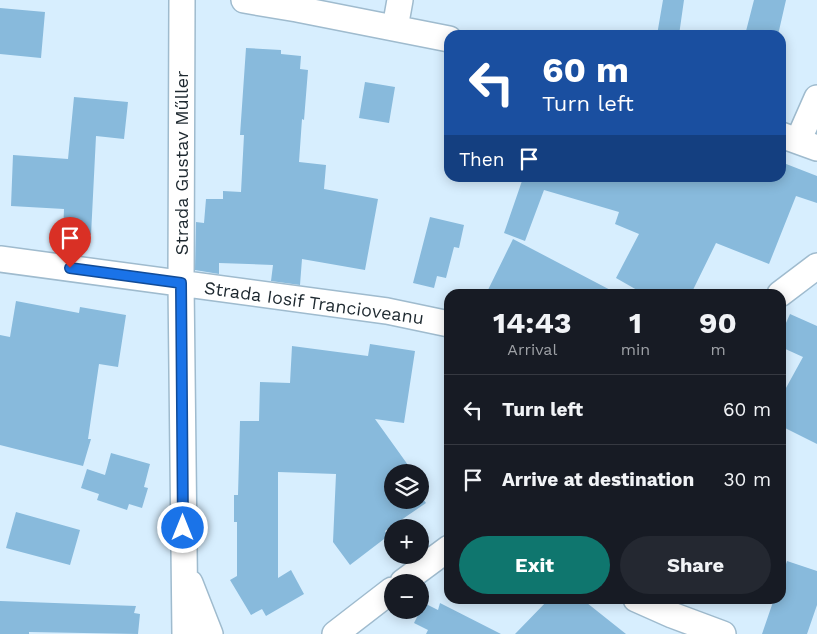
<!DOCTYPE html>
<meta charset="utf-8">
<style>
body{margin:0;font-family:"Work Sans",sans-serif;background:#242831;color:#f1f3f6;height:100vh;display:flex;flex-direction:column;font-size:19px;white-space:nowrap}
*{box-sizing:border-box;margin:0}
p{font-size:16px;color:#9ea1a6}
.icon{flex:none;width:28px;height:28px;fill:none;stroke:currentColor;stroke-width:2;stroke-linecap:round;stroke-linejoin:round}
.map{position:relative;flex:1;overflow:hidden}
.panel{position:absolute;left:444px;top:289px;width:342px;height:315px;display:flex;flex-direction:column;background:#171b24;border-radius:15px;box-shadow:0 2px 12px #0003}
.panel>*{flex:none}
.hud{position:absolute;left:444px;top:30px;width:342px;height:152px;border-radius:15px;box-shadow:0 2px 12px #0003;background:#1a4fa0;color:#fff;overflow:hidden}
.buttons{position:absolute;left:384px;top:464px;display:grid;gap:10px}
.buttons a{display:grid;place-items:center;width:45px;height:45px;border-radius:50%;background:#171b24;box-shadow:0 2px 12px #0003;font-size:25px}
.pin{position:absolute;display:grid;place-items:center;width:42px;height:42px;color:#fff;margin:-51px -21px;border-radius:50% 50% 50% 0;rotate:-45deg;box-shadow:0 0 5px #0007}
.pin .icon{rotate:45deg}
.me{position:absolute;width:55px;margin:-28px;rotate:0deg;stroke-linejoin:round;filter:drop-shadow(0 0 4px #0008)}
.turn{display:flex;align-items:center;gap:18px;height:105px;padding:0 15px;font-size:22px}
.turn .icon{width:65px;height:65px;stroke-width:2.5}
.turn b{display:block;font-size:35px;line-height:42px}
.then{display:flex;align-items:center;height:48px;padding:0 15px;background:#0003;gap:10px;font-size:19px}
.eta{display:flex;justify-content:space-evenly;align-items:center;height:85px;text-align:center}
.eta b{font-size:30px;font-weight:700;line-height:35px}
.primary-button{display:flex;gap:10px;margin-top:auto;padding:10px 15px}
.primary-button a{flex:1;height:58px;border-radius:30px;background:#0f766e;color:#fff;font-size:20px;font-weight:700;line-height:58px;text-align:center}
.primary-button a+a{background:#242831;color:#f1f3f6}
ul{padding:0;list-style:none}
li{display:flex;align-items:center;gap:15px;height:70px;padding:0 15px;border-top:1px solid #363941}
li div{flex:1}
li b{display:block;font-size:19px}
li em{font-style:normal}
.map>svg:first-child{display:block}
.building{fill:#88badc}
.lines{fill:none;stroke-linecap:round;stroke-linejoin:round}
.minor-casing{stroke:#9fbbce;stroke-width:28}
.minor{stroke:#fff;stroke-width:25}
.route-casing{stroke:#114b97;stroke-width:12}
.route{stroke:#1a73e8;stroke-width:9}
.labels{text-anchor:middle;stroke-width:4;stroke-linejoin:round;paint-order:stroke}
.street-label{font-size:18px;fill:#1d282f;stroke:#fff}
</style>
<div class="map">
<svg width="817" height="634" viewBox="0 0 817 634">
<rect width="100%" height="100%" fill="#d7eefe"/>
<!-- building -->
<path class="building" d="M 663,0 L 684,0 L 679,35 L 657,35 Z
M 754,0 L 786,0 L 778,35 L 745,35 Z
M 0,8 L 45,12 L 41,58 L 0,54 Z
M 246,48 L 281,50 L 281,54 L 301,56 L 300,69 L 308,70 L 304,120 L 302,119 L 299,162 L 326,165 L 324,189 L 378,199 L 365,270 L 302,259 L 300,285 L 271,281 L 273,265 L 219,263 L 219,274 L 195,270 L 196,222 L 204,223 L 206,199 L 223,199 L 223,191 L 241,192 L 244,135 L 240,135 Z
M 365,82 L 395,87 L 389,123 L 359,118 Z
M 74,97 L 128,102 L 124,139 L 96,136 L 91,235 L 63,234 L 64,209 L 11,206 L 13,155 L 68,159 Z
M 781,162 L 817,176 L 817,203 L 796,196 L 769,264 L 716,243 L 691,294 L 644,294 L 616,278 L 639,234 L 615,224 L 619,212 L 544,190 L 525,241 L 504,233 L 523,178 L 781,178 Z
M 430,217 L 464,225 L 459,248 L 454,247 L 446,278 L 437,276 L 434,288 L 413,283 Z
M 513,239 L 618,294 L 486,294 Z
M 16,301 L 79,313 L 80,307 L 126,315 L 118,367 L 99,364 L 88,439 L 91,439 L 83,466 L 0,445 L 0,335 L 10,337 Z
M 790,314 L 817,326 L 817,444 L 781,426 L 781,397 L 803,357 L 781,347 L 781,334 Z
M 370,344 L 415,351 L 404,423 L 375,419 L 413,472 L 392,472 L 392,500 L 420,500 L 420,495 L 426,503 L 385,531 L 388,536 L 350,565 L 333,542 L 336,474 L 278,472 L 278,578 L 291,570 L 304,594 L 266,616 L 262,609 L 251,615 L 230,580 L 237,576 L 237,522 L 234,522 L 234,495 L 238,495 L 240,421 L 259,421 L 260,382 L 290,383 L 292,346 L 368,356 Z
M 111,453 L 150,464 L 144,487 L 148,488 L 142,508 L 129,504 L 127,510 L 97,500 L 99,494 L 81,488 L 87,469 L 105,475 Z
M 16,512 L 80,530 L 70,565 L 6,548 Z
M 787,561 L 817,571 L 817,605 L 807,634 L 762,634 L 774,599 L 781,599 L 781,579 Z
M 549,599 L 582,599 L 626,634 L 515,634 Z
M 0,601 L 136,606 L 134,613 L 140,614 L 138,634 L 29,632 L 29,634 L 0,634 Z
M 424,603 L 438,610 L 440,603 L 501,634 L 426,634 L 428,630 L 414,623 Z"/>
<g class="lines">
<defs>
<path id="minor" d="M 182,0 L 181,283 L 185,634
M 244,0 L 297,9 L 449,39
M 395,28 L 400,0
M 781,135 L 817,148
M 798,141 L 817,98
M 0,259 L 387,311 L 449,324
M 780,294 L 817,266
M 403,582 L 449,548
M 190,583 L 210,634
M 636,599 L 672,615 L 723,634
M 335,634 L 392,590"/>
</defs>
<!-- minor casing -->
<use href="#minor" class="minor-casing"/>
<!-- minor -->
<use href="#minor" class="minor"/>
</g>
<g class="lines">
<defs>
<path id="route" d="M 70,268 L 181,283 L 183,528"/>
</defs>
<!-- route casing -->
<use href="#route" class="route-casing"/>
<!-- route -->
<use href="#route" class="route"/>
</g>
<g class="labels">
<!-- street labels -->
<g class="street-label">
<text transform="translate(182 163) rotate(-90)" y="6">Strada Gustav Műller</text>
<text transform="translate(314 303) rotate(8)" y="6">Strada Iosif Trancioveanu</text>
</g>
</g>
</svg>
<div class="buttons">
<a><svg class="icon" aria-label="layers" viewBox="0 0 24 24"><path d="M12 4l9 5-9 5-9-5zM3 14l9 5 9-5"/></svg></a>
<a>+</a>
<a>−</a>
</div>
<div class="pin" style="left:70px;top:268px;background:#d93025"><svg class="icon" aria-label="arrive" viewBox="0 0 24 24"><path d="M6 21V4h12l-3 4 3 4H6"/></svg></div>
<svg class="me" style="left:183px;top:528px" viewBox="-20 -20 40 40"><circle r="17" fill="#1a73e8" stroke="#fff" stroke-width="3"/><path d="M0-11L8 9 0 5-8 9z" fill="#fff"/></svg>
<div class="hud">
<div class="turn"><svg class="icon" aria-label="left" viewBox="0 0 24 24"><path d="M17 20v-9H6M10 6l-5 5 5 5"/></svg><div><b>60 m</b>Turn left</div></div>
<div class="then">Then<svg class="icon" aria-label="arrive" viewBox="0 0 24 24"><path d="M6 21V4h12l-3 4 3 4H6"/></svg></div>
</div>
<section class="panel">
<div class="eta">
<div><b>14:43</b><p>Arrival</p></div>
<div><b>1</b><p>min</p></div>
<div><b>90</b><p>m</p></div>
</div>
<ul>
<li><svg class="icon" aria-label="left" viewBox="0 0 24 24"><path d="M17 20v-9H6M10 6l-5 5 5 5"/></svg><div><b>Turn left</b></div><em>60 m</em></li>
<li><svg class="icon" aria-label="arrive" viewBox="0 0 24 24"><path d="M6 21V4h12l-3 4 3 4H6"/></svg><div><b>Arrive at destination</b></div><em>30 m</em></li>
</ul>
<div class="primary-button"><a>Exit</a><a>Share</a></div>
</section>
</div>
